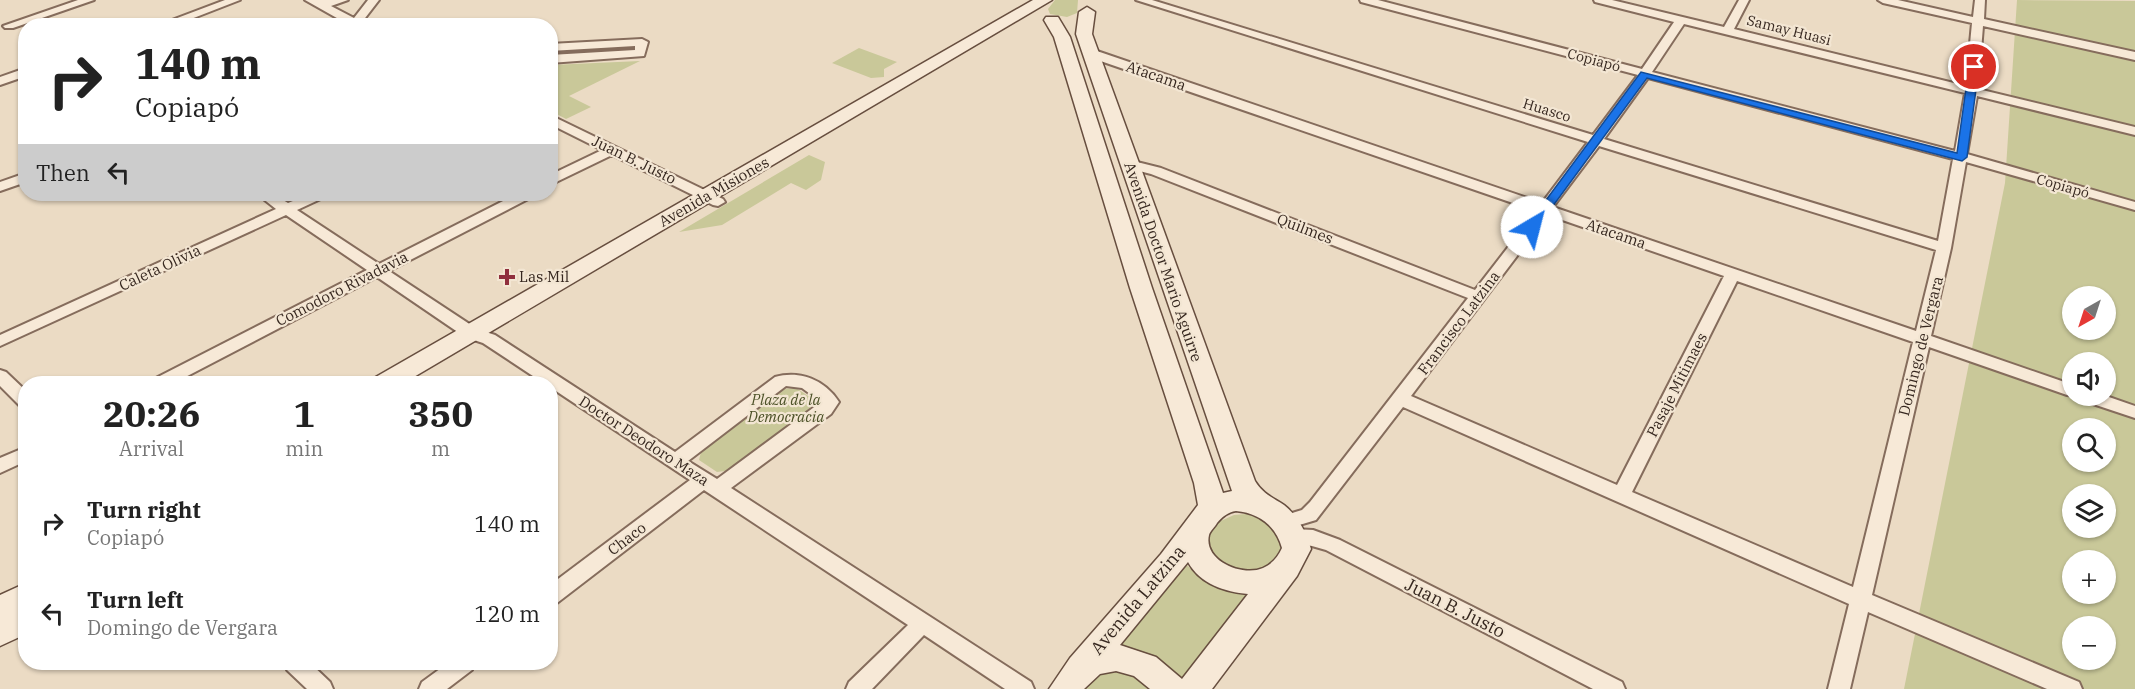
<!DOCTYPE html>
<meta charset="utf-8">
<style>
body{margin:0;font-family:"IBM Plex Serif",serif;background:#f2f2f2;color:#222;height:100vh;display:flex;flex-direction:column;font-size:22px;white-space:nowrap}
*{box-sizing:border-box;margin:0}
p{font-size:20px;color:#767676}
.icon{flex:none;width:33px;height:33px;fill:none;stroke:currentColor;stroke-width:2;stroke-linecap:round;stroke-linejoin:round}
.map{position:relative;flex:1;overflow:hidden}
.details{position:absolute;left:18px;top:376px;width:540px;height:294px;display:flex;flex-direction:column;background:#fff;border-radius:24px;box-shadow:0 2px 4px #0004}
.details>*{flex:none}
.hud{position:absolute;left:18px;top:18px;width:540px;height:183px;border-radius:24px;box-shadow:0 2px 4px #0004;background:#fff;color:#222;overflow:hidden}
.needle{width:39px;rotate:219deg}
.buttons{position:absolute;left:2062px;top:286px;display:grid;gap:12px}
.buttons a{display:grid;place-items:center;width:54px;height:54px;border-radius:50%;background:#fff;box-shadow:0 2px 4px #0004;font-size:30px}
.pin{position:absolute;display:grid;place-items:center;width:51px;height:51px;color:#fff;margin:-26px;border:3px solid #fff;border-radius:50%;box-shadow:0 2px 6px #0007}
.me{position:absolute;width:66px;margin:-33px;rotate:37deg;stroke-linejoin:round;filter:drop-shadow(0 0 4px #0008)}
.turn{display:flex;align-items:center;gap:21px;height:126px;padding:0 18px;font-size:27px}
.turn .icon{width:78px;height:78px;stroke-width:2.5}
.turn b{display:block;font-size:42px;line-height:51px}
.then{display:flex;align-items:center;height:57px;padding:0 18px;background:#0003;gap:12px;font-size:22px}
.eta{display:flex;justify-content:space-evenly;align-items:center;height:102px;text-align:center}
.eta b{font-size:36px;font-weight:700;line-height:42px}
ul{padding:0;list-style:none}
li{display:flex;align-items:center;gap:18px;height:90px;padding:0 18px}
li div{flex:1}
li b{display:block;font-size:22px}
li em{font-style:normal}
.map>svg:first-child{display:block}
.green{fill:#c9c899;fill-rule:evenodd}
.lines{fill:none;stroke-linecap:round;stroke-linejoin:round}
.street-casing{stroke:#856c5c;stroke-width:4}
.secondary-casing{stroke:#674e3f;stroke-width:3}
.street{fill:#f7e9d7;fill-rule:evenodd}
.secondary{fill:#f7e9d7;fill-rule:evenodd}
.route{fill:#1a73e8;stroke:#114b97;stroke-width:1.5}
.poi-dot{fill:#902f3d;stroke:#f3e6d3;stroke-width:2}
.labels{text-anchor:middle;stroke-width:4.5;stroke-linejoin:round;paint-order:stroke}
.far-street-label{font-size:14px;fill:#36271f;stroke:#f3e6d3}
.street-label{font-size:15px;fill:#36271f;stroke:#f3e6d3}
.poi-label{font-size:15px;fill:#36271f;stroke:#f3e6d3;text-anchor:start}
.park-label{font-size:15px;font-style:italic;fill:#4c5127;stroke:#f3e6d3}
.near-street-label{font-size:18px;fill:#36271f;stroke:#f3e6d3}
</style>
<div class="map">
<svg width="2135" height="689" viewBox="0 0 2135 689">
<rect width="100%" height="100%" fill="#ebdbc4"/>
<!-- green -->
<path class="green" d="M 1055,0 L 1078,0 L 1077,13 L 1067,17 L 1050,14 L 1048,9 Z
M 2017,0 L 2135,1 L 2135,689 L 1904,689 L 2005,183 ZM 2073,297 L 2106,297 L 2106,330 L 2073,330 ZM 2073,363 L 2106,363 L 2106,396 L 2073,396 ZM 2073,429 L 2106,429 L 2106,462 L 2073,462 ZM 2073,495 L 2106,495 L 2106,528 L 2073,528 ZM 2073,561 L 2106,561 L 2106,594 L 2073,594 ZM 2073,627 L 2106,627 L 2106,660 L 2073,660 Z
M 859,48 L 897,62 L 884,69 L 884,77 L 871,78 L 832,63 Z
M 640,61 L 569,96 L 591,107 L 566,119 L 551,111 L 551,65 Z
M 809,155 L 825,162 L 821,180 L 806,190 L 791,183 L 722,225 L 679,232 Z
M 796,388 L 816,401 L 817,409 L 733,470 L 717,472 L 699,460 L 702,448 L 783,389 Z
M 1246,514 C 1259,518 1273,523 1279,538 C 1297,586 1181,577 1214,524 L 1234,515 Z
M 1183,561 C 1203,583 1223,591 1252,596 L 1180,689 L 1109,650 Z
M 1106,672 C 1124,672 1137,675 1149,689 L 1080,689 L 1094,676 Z"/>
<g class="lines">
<defs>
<path id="street" d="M 78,0 L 94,0 L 13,28 L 5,28 L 3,26 Z
M 225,0 L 240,0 L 173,26 L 156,26 Z
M 305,0 L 348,0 L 331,6 L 354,18 L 368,0 L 379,0 L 362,22 L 366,26 L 351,26 Z
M 1136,0 L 1152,0 L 1593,135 L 1638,75 L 1361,2 L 1360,0 L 1378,0 L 1642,69 L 1674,22 L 1595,2 L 1594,0 L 1612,0 L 1724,27 L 1739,0 L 1749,0 L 1734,29 L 1966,86 L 1972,23 L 1883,3 L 1878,0 L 1898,0 L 1973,17 L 1975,0 L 1985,0 L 1984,19 L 2135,52 L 2135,60 L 1983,26 L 1978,89 L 2135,127 L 2135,135 L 1977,96 L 1967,154 L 2135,202 L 2135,210 L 1966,162 L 1951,248 L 1931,336 L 2073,385 L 2073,396 L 2076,396 L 2067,395 L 1929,347 L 1872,595 L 2079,682 L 2082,689 L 2047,689 L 1868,612 L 1850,689 L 1828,689 L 1849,604 L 1403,407 L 1316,520 L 1286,529 L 1279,527 L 1276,522 L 1279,517 L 1302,510 L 1310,502 L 1468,298 L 1151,174 L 1124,167 L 1122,164 L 1124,161 L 1129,160 L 1161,168 L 1475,290 L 1536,211 L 1086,56 L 1086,50 L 1094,50 L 1542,203 L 1588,142 ZM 1684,24 L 1965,93 L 1955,151 L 1652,72 ZM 1648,78 L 1953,159 L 1938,241 L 1604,139 ZM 1599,146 L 1936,250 L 1916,331 L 1553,207 ZM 1548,215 L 1724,276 L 1617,485 L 1411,396 ZM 1737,281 L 1913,342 L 1853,587 L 1632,492 Z
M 642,39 L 648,42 L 644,56 L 550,63 L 550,55 L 635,50 L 635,46 L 550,51 L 550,44 Z
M 26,68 L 26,76 L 0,85 L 0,77 Z
M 550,115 L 723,199 L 725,202 L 718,206 L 713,205 L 612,155 L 550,185 L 550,175 L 602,150 L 550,124 Z
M 26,173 L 26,182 L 0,191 L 0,182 Z
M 257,194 L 273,194 L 288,203 L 310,194 L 327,194 L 325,197 L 297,210 L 379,264 L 517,194 L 534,194 L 532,197 L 389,271 L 477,329 L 495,335 L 675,452 L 775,377 C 800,370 825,380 839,402 L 831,414 L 731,488 L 1031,682 L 1034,689 L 1005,689 L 924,635 L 872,689 L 846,689 L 849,682 L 908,625 L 704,490 L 557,603 L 550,605 L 550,585 L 690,480 L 550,387 L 550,384 L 545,384 L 483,343 L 465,337 L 377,277 L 172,384 L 149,384 L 152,380 L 367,270 L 286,215 L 0,346 L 0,335 L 276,209 ZM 786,386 L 802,388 L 821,402 L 717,479 L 688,461 Z
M 0,370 L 6,372 L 26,391 L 26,408 L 20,406 L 0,386 Z
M 2078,396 L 2106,396 L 2135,406 L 2135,418 L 2081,400 Z
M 26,447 L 26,461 L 0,473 L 0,458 Z
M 1294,529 L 1313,530 L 1340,540 L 1622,682 L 1625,689 L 1593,689 L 1326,550 L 1312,546 L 1287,542 L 1284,537 L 1287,532 Z
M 284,663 L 310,663 L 330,682 L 333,689 L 307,689 L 287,670 Z
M 448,663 L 475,663 L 472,670 L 447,689 L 419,689 L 422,682 Z"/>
<path id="secondary" d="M 1033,0 L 1052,0 L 402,384 L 371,384 L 374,378 Z
M 1087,7 L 1095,12 L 1092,34 L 1255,481 C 1263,494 1272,497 1284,505 C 1298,516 1306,532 1311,549 L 1297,576 L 1212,689 L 1150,689 L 1134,676 L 1116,671 L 1100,674 L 1084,689 L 1049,689 L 1070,658 L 1161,554 L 1198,505 L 1194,483 L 1130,288 L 1054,37 L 1044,20 L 1046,17 L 1058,17 L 1070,37 L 1152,288 L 1223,493 L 1232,491 L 1076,34 L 1079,12 ZM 1236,511 C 1259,513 1276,526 1282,548 C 1278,557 1272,564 1263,568 C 1243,577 1203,561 1209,535 C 1210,531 1215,527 1217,523 C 1222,517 1228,512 1236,511 ZM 1188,562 C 1200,584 1225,592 1248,594 L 1182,679 L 1156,657 L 1120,645 Z
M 26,583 L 26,634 L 0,646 L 0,595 Z"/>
</defs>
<!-- street casing -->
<use href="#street" class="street-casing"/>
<!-- secondary casing -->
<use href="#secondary" class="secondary-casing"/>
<!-- street -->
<use href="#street" class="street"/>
<!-- secondary -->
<use href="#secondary" class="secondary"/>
</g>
<!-- route -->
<path class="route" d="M 1974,64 L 1979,67 L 1967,157 L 1962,161 L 1647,78 L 1536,229 L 1532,230 L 1526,227 L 1641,72 L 1957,153 L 1969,67 Z"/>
<!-- markers -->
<path class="poi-dot" d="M504 268h6v6h6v6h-6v6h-6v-6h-6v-6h6z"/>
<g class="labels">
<!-- far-street labels -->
<g class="far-street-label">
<text transform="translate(1789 30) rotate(14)" y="5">Samay Huasi</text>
<text transform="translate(1594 60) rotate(15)" y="5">Copiapó</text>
<text transform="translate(1547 110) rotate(17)" y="5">Huasco</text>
<text transform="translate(2063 186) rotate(16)" y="5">Copiapó</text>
</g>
<!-- street labels -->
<g class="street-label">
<text transform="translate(1156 76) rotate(19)" y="5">Atacama</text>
<text transform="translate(634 160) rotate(26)" y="5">Juan B. Justo</text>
<text transform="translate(714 192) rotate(-30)" y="5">Avenida Misiones</text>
<text transform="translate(1305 229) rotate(21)" y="5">Quilmes</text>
<text transform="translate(1616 234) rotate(19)" y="5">Atacama</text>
<text transform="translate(1163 262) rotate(71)" y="5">Avenida Doctor Mario Aguirre</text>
<text transform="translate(160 268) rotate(-25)" y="5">Caleta Olivia</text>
<text transform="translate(342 289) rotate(-27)" y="5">Comodoro Rivadavia</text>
<text transform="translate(1459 323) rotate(-53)" y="5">Francisco Latzina</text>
<text transform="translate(1921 346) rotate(-76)" y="5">Domingo de Vergara</text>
<text transform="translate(1677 385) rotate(-63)" y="5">Pasaje Mitimaes</text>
<text transform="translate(644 441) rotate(33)" y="5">Doctor Deodoro Maza</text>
<text transform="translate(627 539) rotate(-37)" y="5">Chaco</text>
</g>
<!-- poi labels -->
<g class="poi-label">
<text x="519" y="282">Las Mil</text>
</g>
<!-- park labels -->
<g class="park-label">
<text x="786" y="405">Plaza de la<tspan x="786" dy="17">Democracia</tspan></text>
</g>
<!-- near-street labels -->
<g class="near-street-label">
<text transform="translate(1138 600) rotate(-50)" y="6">Avenida Latzina</text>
<text transform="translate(1455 608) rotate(27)" y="6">Juan B. Justo</text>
</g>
</g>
</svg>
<div class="buttons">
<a><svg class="needle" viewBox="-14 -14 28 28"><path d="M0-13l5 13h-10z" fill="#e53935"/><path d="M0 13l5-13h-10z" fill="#767676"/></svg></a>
<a><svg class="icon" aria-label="sound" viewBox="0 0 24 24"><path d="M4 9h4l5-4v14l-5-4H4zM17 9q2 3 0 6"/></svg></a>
<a><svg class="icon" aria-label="search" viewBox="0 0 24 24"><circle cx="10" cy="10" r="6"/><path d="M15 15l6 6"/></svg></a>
<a><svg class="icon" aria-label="layers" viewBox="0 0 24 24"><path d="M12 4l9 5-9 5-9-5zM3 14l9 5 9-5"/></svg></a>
<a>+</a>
<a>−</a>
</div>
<div class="pin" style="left:1974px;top:67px;background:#d93025"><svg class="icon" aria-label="arrive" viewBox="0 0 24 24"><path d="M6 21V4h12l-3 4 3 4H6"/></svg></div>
<svg class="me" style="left:1532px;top:227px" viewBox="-20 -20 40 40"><circle r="19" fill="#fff"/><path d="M0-13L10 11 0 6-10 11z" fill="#1a73e8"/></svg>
<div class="hud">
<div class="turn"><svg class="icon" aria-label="right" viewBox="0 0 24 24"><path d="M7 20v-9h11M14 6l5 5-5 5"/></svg><div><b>140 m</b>Copiapó</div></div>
<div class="then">Then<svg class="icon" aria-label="left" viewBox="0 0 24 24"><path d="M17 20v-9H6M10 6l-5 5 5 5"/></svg></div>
</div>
<section class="details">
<div class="eta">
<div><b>20:26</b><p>Arrival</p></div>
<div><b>1</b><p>min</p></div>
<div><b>350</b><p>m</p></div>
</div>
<ul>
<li><svg class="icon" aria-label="right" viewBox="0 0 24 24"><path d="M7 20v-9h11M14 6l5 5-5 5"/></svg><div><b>Turn right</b><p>Copiapó</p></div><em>140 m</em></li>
<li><svg class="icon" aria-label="left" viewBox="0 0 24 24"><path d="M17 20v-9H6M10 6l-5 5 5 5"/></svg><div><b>Turn left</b><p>Domingo de Vergara</p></div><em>120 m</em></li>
</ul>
</section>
</div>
